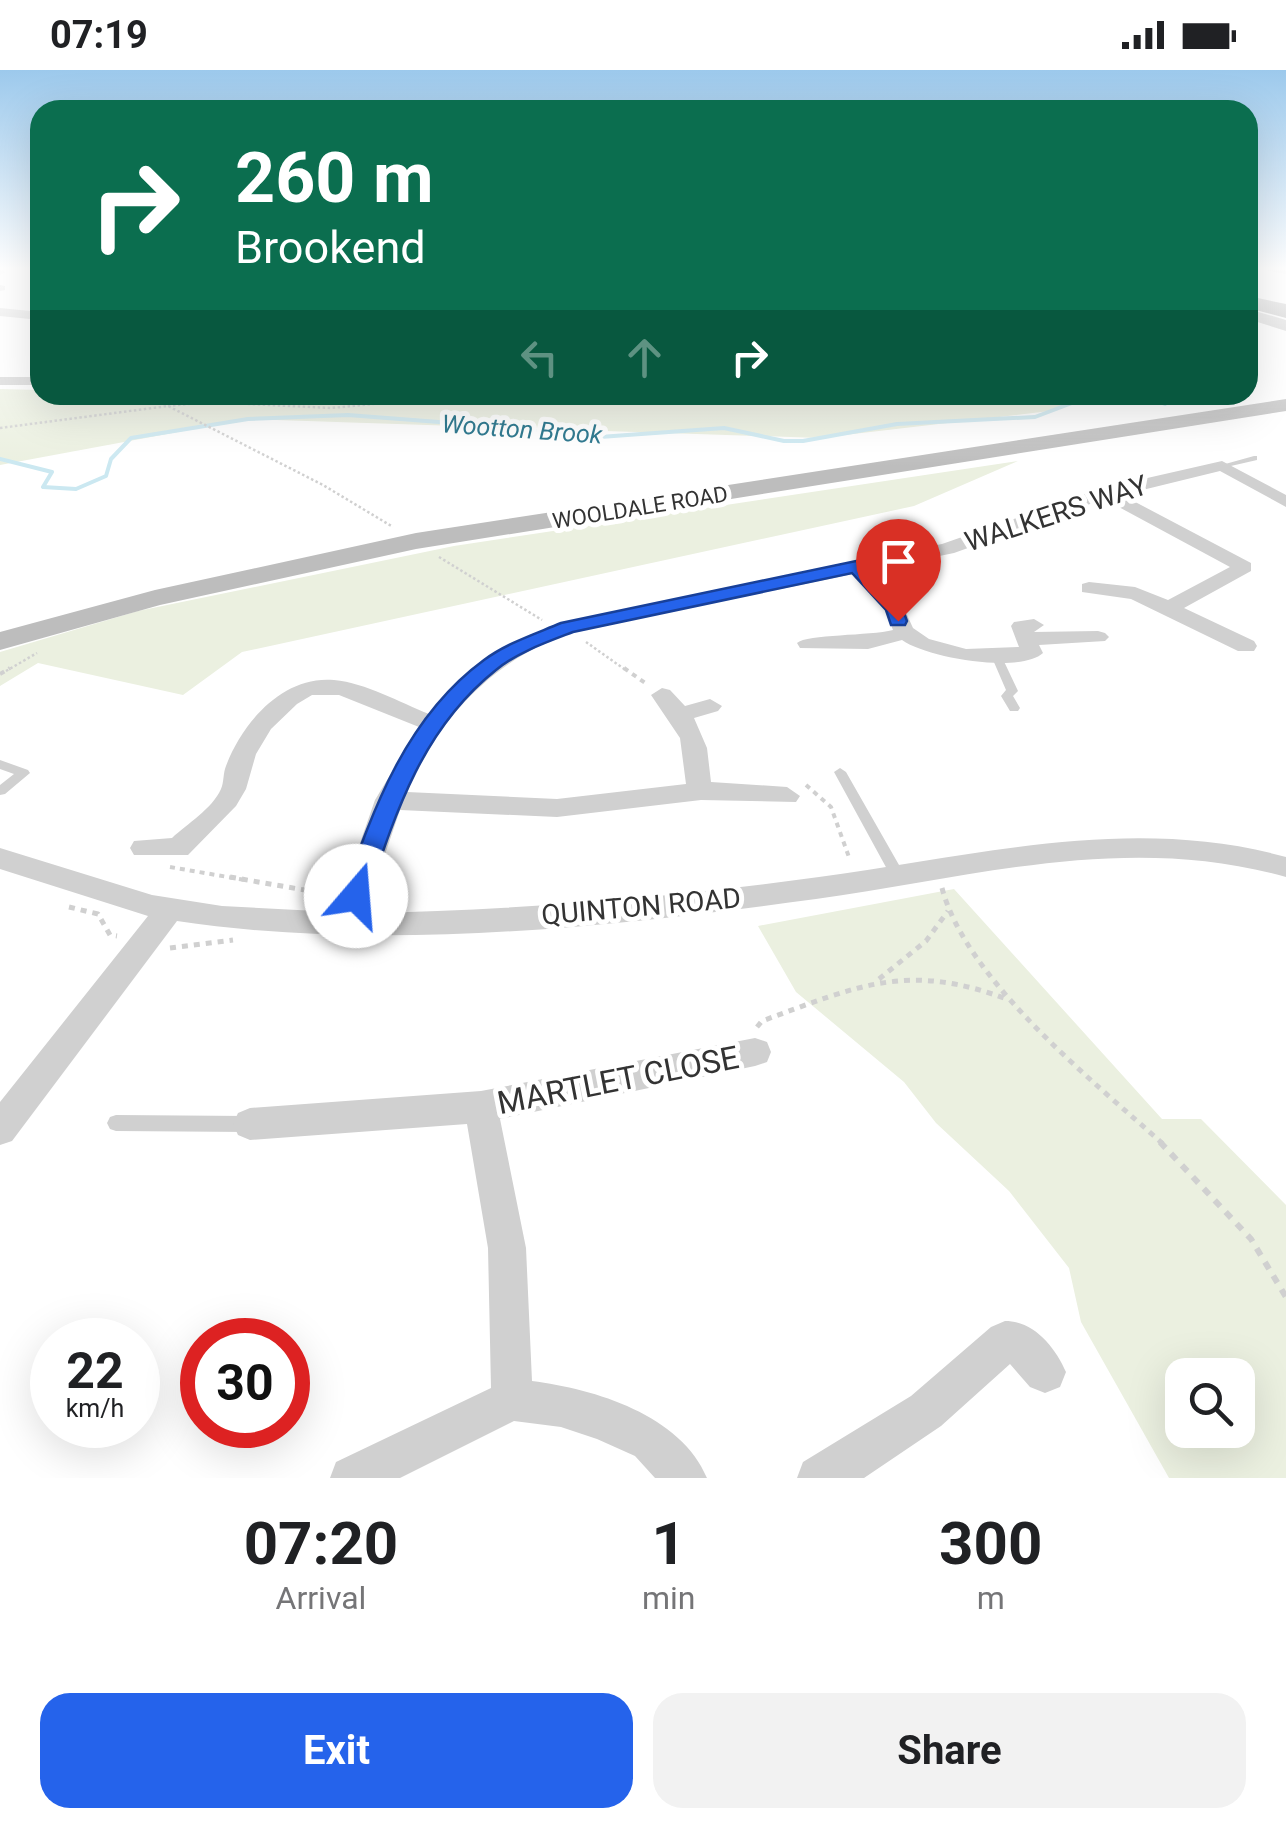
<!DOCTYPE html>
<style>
body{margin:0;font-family:Roboto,sans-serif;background:#f2f2f2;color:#202124;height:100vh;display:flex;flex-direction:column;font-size:38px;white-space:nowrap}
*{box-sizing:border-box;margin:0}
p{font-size:32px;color:#757577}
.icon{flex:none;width:55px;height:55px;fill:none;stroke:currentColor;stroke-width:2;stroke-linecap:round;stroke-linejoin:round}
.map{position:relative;height:1408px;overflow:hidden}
.details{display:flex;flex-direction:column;background:#fff;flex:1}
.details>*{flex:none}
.guide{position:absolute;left:30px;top:30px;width:1228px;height:305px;border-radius:30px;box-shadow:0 10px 40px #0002;background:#0b6e4f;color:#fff;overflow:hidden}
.tools{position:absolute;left:1165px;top:1288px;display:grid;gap:20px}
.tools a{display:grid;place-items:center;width:90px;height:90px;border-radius:20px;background:#fff;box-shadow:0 10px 40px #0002;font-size:50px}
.speed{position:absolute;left:30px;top:1248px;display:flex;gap:20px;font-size:50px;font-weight:700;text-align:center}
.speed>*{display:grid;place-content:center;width:130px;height:130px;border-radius:50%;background:#fff;box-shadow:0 10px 40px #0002;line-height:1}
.speed small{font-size:25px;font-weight:400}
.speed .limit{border:15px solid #d22;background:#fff;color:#111}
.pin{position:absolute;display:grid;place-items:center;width:85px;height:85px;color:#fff;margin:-102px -42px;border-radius:50% 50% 50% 0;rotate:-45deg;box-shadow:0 0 10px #0007}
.pin .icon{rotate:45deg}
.me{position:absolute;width:110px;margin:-55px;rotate:18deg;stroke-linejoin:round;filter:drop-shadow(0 0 8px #0008)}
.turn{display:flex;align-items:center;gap:35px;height:210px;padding:0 40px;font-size:45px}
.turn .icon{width:130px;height:130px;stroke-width:2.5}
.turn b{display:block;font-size:70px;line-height:85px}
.lanes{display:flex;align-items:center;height:95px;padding:0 40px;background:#0003;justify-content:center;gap:50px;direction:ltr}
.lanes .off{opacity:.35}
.eta{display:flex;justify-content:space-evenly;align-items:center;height:170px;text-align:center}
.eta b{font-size:60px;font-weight:700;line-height:70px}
.button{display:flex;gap:20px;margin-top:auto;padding:20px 40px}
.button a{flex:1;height:115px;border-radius:30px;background:#2563eb;color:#fff;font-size:40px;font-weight:700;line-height:115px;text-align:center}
.button a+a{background:#f2f2f2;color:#202124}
.status{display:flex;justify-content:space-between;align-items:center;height:70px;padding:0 50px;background:#fff;direction:ltr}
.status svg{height:28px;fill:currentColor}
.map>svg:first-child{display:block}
.green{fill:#ebf0e0;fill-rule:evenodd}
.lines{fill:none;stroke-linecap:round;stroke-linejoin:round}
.stream{stroke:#cbe8f1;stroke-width:4}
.path-far3{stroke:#d0d0d0;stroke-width:2.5;stroke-dasharray:2.5 2.5;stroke-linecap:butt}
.path-far2{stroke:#d0d0d0;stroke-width:4;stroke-dasharray:5 5;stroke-linecap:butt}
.path-far1{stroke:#d0d0d0;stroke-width:5;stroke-dasharray:6 6;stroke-linecap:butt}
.path{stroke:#d0d0d0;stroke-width:6;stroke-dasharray:8 8;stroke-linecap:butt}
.lane{fill:#d0d0d0;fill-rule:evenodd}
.street{fill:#d0d0d0;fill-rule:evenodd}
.secondary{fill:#bdbdbd;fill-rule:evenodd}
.highway{fill:#9a9a9a;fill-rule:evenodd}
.route{fill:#2563eb;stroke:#184099;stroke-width:2.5}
.labels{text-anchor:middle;stroke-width:10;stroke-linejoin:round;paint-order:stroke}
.far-street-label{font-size:22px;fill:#333;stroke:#fff}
.far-water-label{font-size:25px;font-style:italic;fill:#327b91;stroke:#fff}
.street-label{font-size:28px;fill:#333;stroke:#fff}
.near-street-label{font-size:32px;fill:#333;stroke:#fff}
</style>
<div class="status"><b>07:19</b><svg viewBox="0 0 49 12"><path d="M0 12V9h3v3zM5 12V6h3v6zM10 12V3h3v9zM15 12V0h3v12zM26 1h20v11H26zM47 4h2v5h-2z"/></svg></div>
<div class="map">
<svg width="1286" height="1408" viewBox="0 0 1286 1408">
<rect width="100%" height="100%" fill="#fff"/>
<!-- green -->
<path class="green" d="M 0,319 L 40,320 L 40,325 L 1078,325 L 1058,340 L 819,368 L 248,349 L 0,395 Z
M 1018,391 L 914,436 L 242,582 L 183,625 L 38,593 L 0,616 L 0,582 L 138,541 L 454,476 Z
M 954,819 L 1162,1049 L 1201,1049 L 1286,1135 L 1286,1408 L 1169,1408 L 1081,1252 L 1069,1198 L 1009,1121 L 936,1053 L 904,1012 L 796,922 L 758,856 ZM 1182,1305 L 1238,1305 L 1238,1360 L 1182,1360 Z"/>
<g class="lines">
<!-- stream -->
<path class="stream" d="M 1142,325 L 1165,334
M 1088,330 L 1105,333 L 1130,325
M 0,389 L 52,402 L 43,417 L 76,419 L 106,406 L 111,389 L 131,368 L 248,349 L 348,345 L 515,358 L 586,368 L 724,358 L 784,371 L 803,371 L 897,354 L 1035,347 L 1093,325"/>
<!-- path-far3 -->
<path class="path-far3" d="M 496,325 L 647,325 L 768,333 L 925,325
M 168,336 L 208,332 L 331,338 L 468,325
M 0,358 L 168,336 L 323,415 L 393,457
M 439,487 L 542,550
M 586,572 L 627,601
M 6,601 L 37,583"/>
<!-- path-far2 -->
<path class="path-far2" d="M 624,598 L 648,615
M 0,604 L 10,598
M 806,715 L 831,737 L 850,790
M 170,797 L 245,810"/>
<!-- path-far1 -->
<path class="path-far1" d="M 230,807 L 333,825
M 942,818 C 966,910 1093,1011 1163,1074
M 69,837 L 98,844 L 110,865 L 117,866
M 170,878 L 233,870
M 879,909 L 926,871 L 948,841
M 757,957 L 762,951 C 858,916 908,891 1009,930"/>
<!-- path -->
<path class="path" d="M 1160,1072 L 1251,1169 L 1286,1227"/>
<!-- lane -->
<path class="lane" d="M 1265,200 L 1286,200 L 1286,204 Z
M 0,201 L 2,200 L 5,202 L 0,205 Z
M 1254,386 L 1257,386 L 1257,390 L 1222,398 L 1218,396 Z
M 995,580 L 1000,583 L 1018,621 L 1013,626 L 1020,638 L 1018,641 L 1010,641 L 1001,626 L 1006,620 L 990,583 Z
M 0,690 L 28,700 L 30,703 L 5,724 L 0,725 L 0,715 L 14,704 L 0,699 Z
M 840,698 L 846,702 L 903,802 L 905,806 L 903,810 L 893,810 L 834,702 Z
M 116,1045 L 248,1046 L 254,1048 L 257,1054 L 254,1060 L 248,1062 L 116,1061 L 110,1059 L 107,1053 L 110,1047 Z"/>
<!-- street -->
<path class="street" d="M 0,215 L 5,216 L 5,220 L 0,221 Z
M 0,238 L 40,242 L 40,250 L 0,246 Z
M 0,307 L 40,307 L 40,315 L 0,315 Z
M 1222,391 L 1286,425 L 1286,437 L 1220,401 L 1122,425 L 1251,493 L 1251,501 L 1184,538 L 1254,571 L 1257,576 L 1254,581 L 1238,581 L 1131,529 L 1082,522 L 1082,514 L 1089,512 L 1135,517 L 1168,530 L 1230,497 L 1104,429 L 954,483 L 871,500 L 902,534 L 913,558 L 929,569 L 966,579 L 1019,577 L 1011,556 L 1014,552 L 1034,549 L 1044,555 L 1034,562 L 1098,561 L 1105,563 L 1109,567 L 1105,571 L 1039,575 L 1043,583 C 1020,604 927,588 902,570 L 868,579 L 800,578 L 797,573 C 807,564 870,566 893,560 L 885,540 L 853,504 C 795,516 737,528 679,540 C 645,547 607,551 574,562 C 497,586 437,649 407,722 L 557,729 L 686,714 L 680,668 L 651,625 L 662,618 L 670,620 L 685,636 L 710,629 L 722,636 L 718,641 L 694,648 L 707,678 L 711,712 L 787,717 L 800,726 L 796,732 L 701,730 L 557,747 L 400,740 L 365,843 C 516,840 669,828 819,807 C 976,786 1130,744 1286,787 L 1286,807 C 1126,762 975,807 816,829 C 610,857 382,882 177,851 L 12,1071 L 0,1075 L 0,1032 L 148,846 L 0,799 L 0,778 L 152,825 L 222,836 L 336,842 L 375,730 L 419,657 L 339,625 L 312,625 L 297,634 L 271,659 L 256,684 L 246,719 L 236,736 L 188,785 L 134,785 L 130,778 L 134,771 L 172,768 C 187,754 212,739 221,719 C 224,712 223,703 226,696 C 242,653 283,605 334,610 C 366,613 399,632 429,644 C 462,599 510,575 560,553 L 942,474 L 1099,419 Z
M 755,968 L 767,972 L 771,982 L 767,992 L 755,996 L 500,1049 L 526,1178 L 532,1311 C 595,1319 681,1345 707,1408 L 655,1408 L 635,1386 L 597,1369 L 561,1357 L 514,1351 L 400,1408 L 330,1408 L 336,1392 L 491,1318 L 488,1178 L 467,1054 L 250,1070 L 238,1065 L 233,1054 L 238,1043 L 250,1038 L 481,1021 Z
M 1005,1251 C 1034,1251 1055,1277 1066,1302 L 1060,1317 L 1045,1323 L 1030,1317 L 1010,1294 L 941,1356 L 864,1408 L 797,1408 L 803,1392 L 911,1326 L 991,1257 Z"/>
<!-- secondary -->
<path class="secondary" d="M 1248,239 L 1286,250 L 1286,261 L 1248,249 Z
M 1286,329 L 1286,341 L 416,479 L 160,535 L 0,580 L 0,562 L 155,520 L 416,463 Z"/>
<!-- highway -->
<path class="highway" d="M 1248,226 L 1286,234 L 1286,248 L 1248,238 Z"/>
</g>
<!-- sky -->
<linearGradient id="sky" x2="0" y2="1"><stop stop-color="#9cc9ec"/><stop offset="0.5" stop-color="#fff"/><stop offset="1" stop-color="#fff" stop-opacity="0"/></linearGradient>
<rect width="1286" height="397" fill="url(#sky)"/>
<!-- route -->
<path class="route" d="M 856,491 L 862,493 L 901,535 L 907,551 L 905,555 L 891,555 L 886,540 L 852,503 L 573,562 C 547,572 518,582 496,600 C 423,658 396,741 368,826 L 365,833 L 346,833 L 343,826 C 373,739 406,647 484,590 C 507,573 535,564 561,553 Z"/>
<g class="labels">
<!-- far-street labels -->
<g class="far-street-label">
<text transform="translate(640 437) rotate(-9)" y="8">WOOLDALE ROAD</text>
</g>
<!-- far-water labels -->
<g class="far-water-label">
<text transform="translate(522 359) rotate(4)" y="9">Wootton Brook</text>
</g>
<!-- street labels -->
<g class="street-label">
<text transform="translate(1056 443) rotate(-18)" y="10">WALKERS WAY</text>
<text transform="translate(641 836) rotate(-5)" y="10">QUINTON ROAD</text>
</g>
<!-- near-street labels -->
<g class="near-street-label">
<text transform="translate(618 1010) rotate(-11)" y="11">MARTLET CLOSE</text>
</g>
</g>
</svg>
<div class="tools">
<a><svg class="icon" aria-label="search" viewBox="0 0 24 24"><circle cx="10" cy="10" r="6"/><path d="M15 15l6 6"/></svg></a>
</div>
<div class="speed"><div>22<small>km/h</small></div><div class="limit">30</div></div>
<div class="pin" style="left:898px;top:551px;background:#d93025"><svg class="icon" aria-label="arrive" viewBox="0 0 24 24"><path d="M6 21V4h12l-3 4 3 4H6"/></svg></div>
<svg class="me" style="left:356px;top:826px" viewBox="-20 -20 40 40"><circle r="19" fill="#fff"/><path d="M0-13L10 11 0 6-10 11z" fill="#2563eb"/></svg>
<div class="guide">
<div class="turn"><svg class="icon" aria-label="right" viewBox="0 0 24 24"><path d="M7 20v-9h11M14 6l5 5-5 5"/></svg><div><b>260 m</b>Brookend</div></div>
<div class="lanes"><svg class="icon off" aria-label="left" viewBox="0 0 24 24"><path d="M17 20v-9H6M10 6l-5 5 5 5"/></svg><svg class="icon off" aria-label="ahead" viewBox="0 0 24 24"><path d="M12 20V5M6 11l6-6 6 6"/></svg><svg class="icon" aria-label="right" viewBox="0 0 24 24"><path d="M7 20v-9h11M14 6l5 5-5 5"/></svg></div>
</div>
</div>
<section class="details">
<div class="eta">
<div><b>07:20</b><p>Arrival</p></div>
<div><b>1</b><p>min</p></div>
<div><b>300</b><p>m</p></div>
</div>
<div class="button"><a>Exit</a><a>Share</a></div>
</section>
